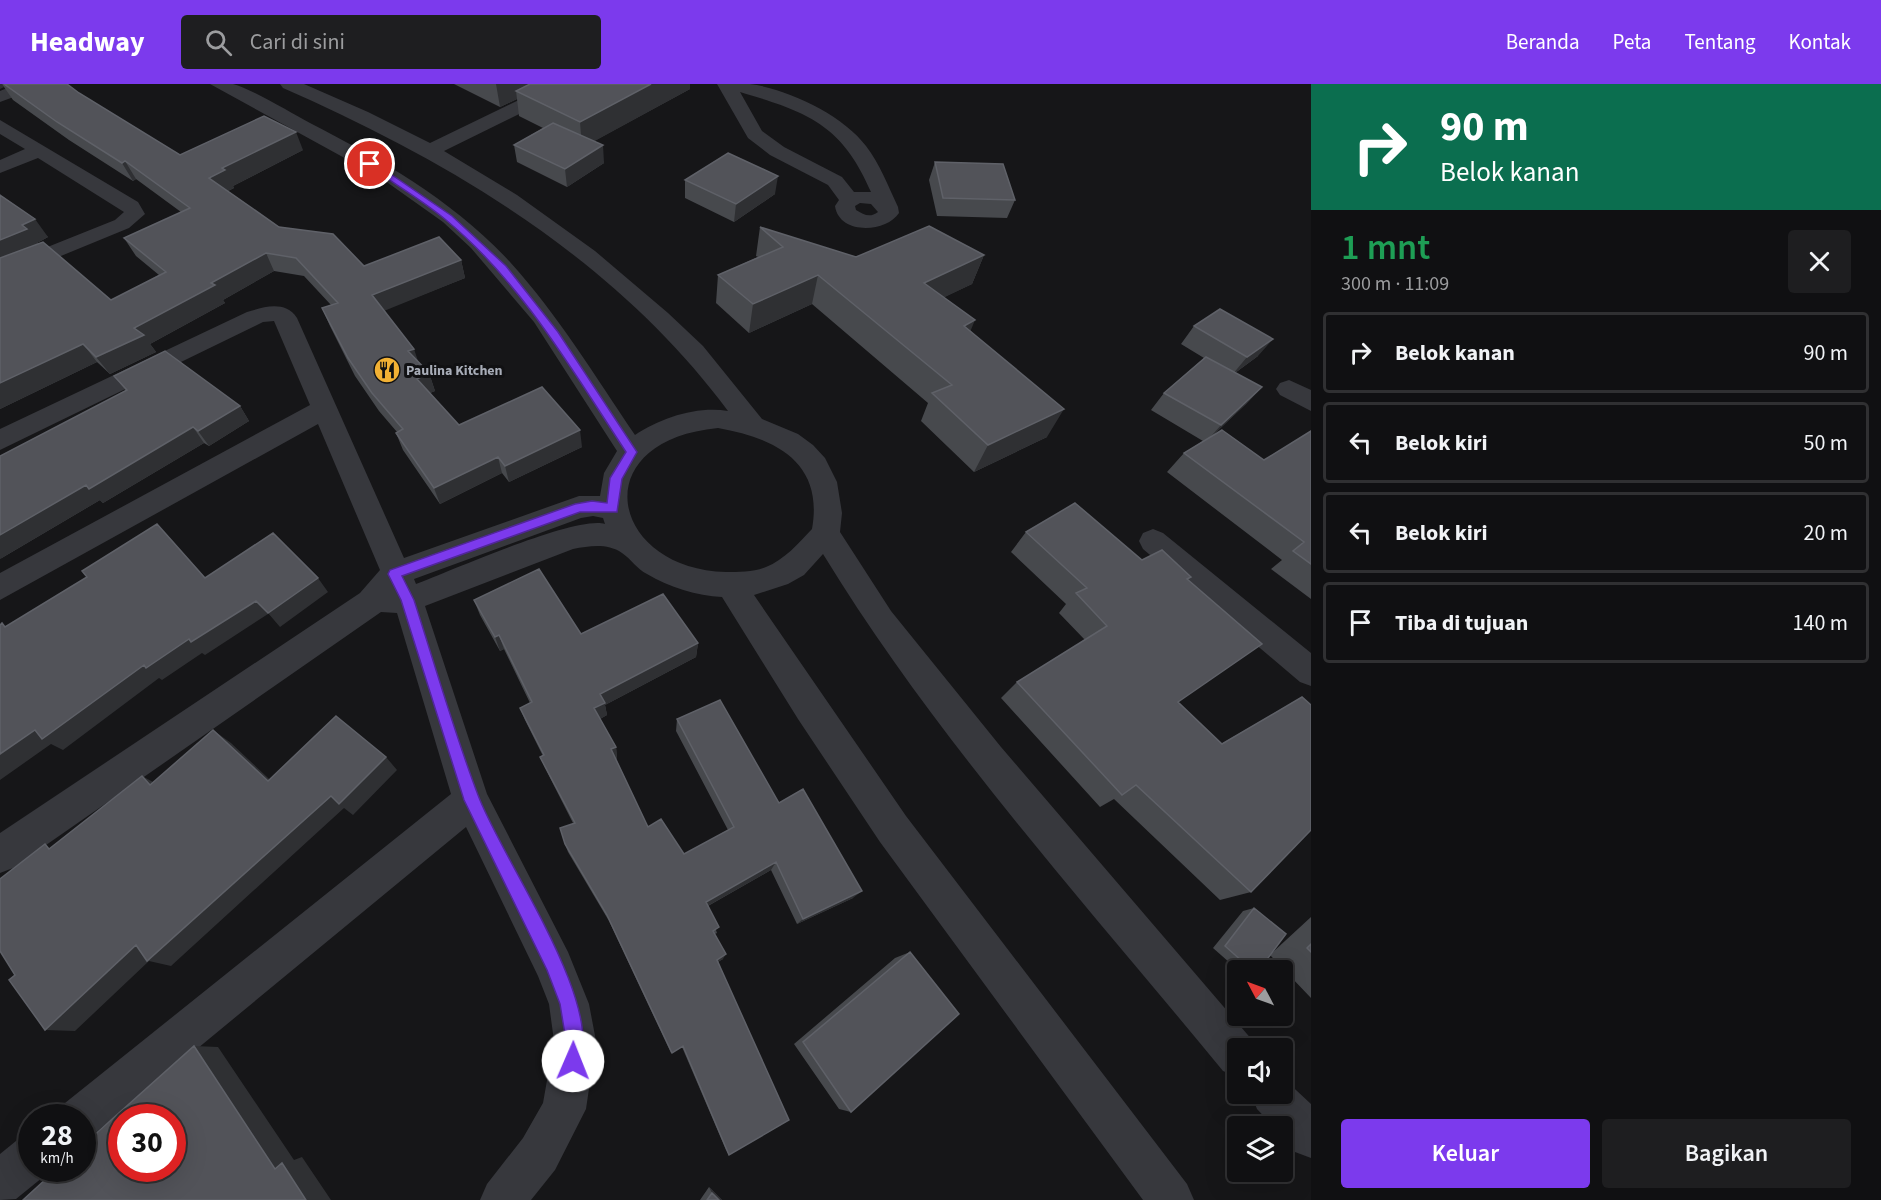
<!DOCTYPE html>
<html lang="id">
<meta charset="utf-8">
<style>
body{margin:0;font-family:"Source Sans 3",sans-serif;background:#1e1e20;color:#f1f3f6;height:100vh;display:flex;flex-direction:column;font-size:22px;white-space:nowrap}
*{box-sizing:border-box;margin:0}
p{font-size:20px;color:#9c9d9f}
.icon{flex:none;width:33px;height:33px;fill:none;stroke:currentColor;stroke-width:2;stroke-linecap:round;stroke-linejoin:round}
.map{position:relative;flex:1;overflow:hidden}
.side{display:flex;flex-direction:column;background:#101012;width:570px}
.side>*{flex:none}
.top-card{background:#0b6e4f;color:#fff;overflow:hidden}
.needle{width:39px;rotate:311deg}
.fabs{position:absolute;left:1227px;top:876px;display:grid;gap:12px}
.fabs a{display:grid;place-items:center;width:66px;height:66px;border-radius:6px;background:#101012;box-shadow:0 6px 24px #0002,0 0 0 2px #303032;font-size:30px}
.speed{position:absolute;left:18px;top:1020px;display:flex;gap:12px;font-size:30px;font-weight:700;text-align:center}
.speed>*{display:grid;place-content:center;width:78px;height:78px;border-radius:50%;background:#101012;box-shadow:0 6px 24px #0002,0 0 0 2px #303032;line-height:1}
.speed small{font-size:15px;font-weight:400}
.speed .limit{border:9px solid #d22;background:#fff;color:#111}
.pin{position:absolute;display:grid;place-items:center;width:51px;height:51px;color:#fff;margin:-26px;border:3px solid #fff;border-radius:50%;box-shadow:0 2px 6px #0007}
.me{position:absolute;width:66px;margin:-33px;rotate:1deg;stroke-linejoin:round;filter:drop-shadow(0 0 4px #0008)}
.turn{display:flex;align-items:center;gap:21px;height:126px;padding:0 30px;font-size:27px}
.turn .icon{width:78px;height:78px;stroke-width:2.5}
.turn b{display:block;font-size:42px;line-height:51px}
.round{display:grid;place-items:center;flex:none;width:63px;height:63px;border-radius:6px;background:#1e1e20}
.headline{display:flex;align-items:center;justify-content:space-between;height:102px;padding:0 30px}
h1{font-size:36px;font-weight:600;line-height:45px;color:#1e9e55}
.primary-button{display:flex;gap:12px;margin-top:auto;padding:12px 30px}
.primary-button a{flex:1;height:69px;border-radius:6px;background:#7c3aed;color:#fff;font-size:24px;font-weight:600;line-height:69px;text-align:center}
.primary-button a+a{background:#1e1e20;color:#f1f3f6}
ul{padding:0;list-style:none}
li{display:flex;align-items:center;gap:18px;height:81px;margin:0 12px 9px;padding:0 18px;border:3px solid #303032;border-radius:6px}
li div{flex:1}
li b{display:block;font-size:22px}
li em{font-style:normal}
header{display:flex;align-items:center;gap:36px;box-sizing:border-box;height:84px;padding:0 30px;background:#7c3aed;color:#fff}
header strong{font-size:28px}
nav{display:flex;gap:33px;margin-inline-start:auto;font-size:21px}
.search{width:420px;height:54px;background:#1e1e20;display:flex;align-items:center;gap:15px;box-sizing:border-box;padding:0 21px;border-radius:6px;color:#9c9d9f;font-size:22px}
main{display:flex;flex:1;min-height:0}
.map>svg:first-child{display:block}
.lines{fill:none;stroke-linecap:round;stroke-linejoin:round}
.street{fill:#37383d;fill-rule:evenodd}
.wall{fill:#47494d}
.shaded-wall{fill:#2f3033}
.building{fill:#525359;stroke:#5f6168;stroke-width:1.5;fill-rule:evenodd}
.route{fill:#7c3aed;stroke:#51269a;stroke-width:1.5}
.labels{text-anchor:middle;stroke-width:6;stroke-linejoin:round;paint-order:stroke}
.far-poi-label{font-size:14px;font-weight:bold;fill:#a8adb8;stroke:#111113;text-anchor:start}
</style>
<header>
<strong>Headway</strong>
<div class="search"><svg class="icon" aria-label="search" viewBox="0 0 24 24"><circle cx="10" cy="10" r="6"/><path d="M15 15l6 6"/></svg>Cari di sini</div>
<nav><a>Beranda</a><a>Peta</a><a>Tentang</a><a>Kontak</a></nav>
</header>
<main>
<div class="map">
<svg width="1311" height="1116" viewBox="0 0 1311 1116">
<rect width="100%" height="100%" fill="#161618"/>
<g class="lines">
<!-- street -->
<path class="street" d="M 17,0 L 41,0 L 38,4 L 0,18 L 0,7 Z
M 210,0 C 217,0 226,0 233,0 C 252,5 291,29 310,39 C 382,76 455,118 510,178 C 558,231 595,292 635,351 C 661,334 696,322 728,327 C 617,177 452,78 283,4 L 280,0 L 304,0 L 368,28 L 430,59 L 552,0 L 575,0 L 572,4 L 444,67 L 517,111 L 595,167 L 668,229 L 703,262 L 762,335 L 798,350 L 813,361 L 825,374 L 837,398 L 842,429 L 840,448 L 891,527 L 1001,663 L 1253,957 L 1256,964 L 1238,964 L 1238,993 L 1223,987 C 1086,820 936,655 823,470 L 804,491 L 788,500 L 754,511 L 906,732 L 1187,1100 L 1194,1116 L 1143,1116 L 880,758 L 798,635 L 722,513 C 697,512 669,503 647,490 C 637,485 631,475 622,469 C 607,459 590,462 573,465 L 425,522 L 487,710 L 568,868 L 589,920 L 596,957 L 586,1025 L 555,1086 L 531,1116 L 480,1116 L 487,1100 L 523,1054 L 543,1019 L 554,957 L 549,920 L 538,892 L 466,743 L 95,1049 L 82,1055 L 82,1034 L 59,1034 L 65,1019 L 451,710 L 397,529 L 381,528 L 13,784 L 0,789 L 0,749 L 360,509 L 380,486 L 318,340 L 0,516 L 0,489 L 310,321 L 274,237 L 263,238 L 0,366 L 0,345 L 247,228 C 264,223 285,216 297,234 L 404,474 L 579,412 L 600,412 L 604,389 L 617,367 L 534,238 L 471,164 L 443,138 L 381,94 ZM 718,344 C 775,354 824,378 812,445 C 799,459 784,476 766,483 C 754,488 739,488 726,488 C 610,485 583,357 718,344 ZM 593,432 L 603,434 L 605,440 C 576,431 451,487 416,500 L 414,495 L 581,434 Z
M 717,0 C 728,0 739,0 750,0 C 788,5 843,31 866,62 C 880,80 888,102 898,123 L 899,129 C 886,149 839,151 835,122 L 839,116 L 828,101 L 770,71 L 748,54 ZM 740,8 C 807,28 842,40 871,108 L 854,108 L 842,93 L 784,63 L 762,47 ZM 860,119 L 871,120 L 878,128 C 870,134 864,131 856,126 L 855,122 Z
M 0,36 L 138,118 L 145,130 L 129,144 L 0,197 L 0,182 L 115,136 L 124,128 L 38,74 L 0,89 L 0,76 L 25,65 L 0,50 Z
M 1289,296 L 1311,306 L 1311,327 L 1280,311 L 1276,305 L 1280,299 Z
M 1153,445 L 1163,449 L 1311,569 L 1311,602 L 1300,598 L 1143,465 L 1139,457 L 1143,449 Z
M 1282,993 L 1311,1020 L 1311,1074 L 1295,1068 L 1282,1053 L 1282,1042 L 1273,1042 L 1257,1025 L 1251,1010 L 1282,1010 Z
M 32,1051 L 32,1084 L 49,1084 L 48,1089 L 16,1115 L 0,1116 L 0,1070 L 16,1057 Z"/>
</g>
<!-- wall -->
<path class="wall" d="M 0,0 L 67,0 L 79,9 L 180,71 L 303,66 L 233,102 L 234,104 L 228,107 L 279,143 L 364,182 L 461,176 L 465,194 L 384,226 L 418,277 L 429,289 L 435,307 L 430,309 L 459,341 L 582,363 L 509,398 L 502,389 L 440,420 L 403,366 L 396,349 L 397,348 L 379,327 L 355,292 L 330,242 L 322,224 L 331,221 L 304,192 L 274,187 L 223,216 L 225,219 L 150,260 L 156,268 L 110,290 L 97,278 L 0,325 L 0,111 L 48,153 L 37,159 L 38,160 L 111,216 L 159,191 L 136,172 L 124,154 L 181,128 L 136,95 L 133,97 L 69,56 L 13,16 L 4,3 Z
M 454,0 L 690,0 L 690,5 L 594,57 L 604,79 L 567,103 L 517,78 L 514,61 L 543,44 L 519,32 L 517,15 L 500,23 Z
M 935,78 L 1015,116 L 1007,134 L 937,132 L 929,96 Z
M 685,96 L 775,110 L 734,138 L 685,114 Z
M 760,143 L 856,173 L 984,171 L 972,200 L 944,213 L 971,247 L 1047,353 L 974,388 L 921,337 L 928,319 L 812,220 L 749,249 L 716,219 L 718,191 L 758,173 L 756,172 Z
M 1194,242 L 1258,272 L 1235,289 L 1262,303 L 1246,320 L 1214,350 L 1264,376 L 1311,347 L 1311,515 L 1271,485 L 1282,476 L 1167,388 L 1184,369 L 1203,357 L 1151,326 L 1164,309 L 1204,274 L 1181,260 Z
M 114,292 L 240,322 L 249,337 L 209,362 L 204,359 L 103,419 L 100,416 L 0,475 L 126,307 Z
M 1026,448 L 1142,476 L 1187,496 L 1178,618 L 1221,660 L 1302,613 L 1251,808 L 1220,816 L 1114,715 L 1100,723 L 1001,614 L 1017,598 L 1085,556 L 1059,529 L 1066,520 L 1011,468 Z
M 474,516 L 581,550 L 698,559 L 696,573 L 605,621 L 607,631 L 600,635 L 616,663 L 617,674 L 616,675 L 648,743 L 684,770 L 728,746 L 676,647 L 677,635 L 779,719 L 853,814 L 797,840 L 771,786 L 708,822 L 717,849 L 715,850 L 723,875 L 718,878 L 729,1071 L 726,1066 L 682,963 L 671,969 L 609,837 L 568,768 L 565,760 L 573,739 L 545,684 L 540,673 L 543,672 L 525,636 L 520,624 L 530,619 L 504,565 L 500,567 L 480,531 Z
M 1254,824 L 1273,868 L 1311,833 L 1311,914 L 1270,871 L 1259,886 L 1238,886 L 1213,864 L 1243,827 Z
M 910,868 L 851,1028 L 839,1025 L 794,960 L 895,874 Z
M 709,1103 L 722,1116 L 700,1116 Z"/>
<!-- shaded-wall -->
<path class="shaded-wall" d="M 0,0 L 2,0 L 4,3 L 0,5 Z
M 496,0 L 547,0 L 516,7 L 517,15 L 500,23 Z
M 651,0 L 690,0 L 690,5 L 582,64 L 580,38 Z
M 296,48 L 303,66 L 233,102 L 234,104 L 218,112 L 209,94 L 222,84 Z
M 603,61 L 604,79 L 567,103 L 565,85 Z
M 125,77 L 136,95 L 133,97 L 122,79 Z
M 778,92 L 775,110 L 734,138 L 736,120 Z
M 35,135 L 48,153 L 37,159 L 41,163 L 0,180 L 0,156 L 22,141 Z
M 266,169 L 274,187 L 223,216 L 225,219 L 150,260 L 156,268 L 110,290 L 96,273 L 134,244 L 211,199 Z
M 984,171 L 972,200 L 914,228 L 924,199 Z
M 461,176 L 465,194 L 379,229 L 372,211 Z
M 818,191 L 812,220 L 749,249 L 753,220 Z
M 975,236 L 963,265 L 964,242 Z
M 1273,255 L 1258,272 L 1232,291 L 1247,273 Z
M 83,260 L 97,278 L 0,325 L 0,299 Z
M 414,265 L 420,283 L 408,267 Z
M 429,289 L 435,307 L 423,312 L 417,295 Z
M 1262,303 L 1246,320 L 1206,358 L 1221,341 Z
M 240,322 L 249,337 L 209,362 L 198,347 Z
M 1064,325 L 1047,353 L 974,388 L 988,361 Z
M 193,343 L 204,359 L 103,419 L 89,405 Z
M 580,346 L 582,363 L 509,398 L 505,382 Z
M 498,373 L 502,389 L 440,420 L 434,404 Z
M 86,401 L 100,416 L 0,475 L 0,451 Z
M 157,440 L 171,455 L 218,508 L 205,494 Z
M 318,494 L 328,508 L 280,543 L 268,529 Z
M 256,517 L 268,530 L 205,571 L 202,569 L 162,596 L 159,594 L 63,666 L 51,660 L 0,696 L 0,670 L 35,646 L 144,581 Z
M 499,551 L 504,565 L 500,567 L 495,553 Z
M 698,559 L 696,573 L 605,621 L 607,631 L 596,637 L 594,624 L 600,610 Z
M 213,646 L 231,659 L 284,709 L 268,697 Z
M 616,663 L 617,674 L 613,677 L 611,665 Z
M 386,673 L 397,686 L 353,731 L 344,724 L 171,882 L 149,877 L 75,947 L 45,946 L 136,861 L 331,712 Z
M 142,692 L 164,704 L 150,701 Z
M 776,778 L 771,786 L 704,824 L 706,818 Z
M 862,807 L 853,814 L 797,840 L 803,835 Z
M 726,870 L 723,875 L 714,880 L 717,876 Z
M 194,962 L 218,963 L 294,1076 L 302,1073 L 331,1116 L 306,1116 L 275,1085 Z
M 709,1103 L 722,1116 L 719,1116 L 712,1109 Z"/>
<!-- building -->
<path class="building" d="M 4,0 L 67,0 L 79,9 L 180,71 L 264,32 L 296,48 L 222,84 L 225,86 L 209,94 L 279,143 L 333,150 L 364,182 L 439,153 L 461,176 L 372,211 L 414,265 L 408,267 L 429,289 L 417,295 L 459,341 L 542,303 L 580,346 L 505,382 L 498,373 L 434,404 L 396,349 L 403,345 L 372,309 L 348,274 L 322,224 L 338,219 L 296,174 L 266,169 L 211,199 L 215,201 L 134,244 L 144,251 L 96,273 L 83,260 L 0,299 L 0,174 L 43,158 L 111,216 L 166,188 L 124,154 L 190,124 L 125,77 L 122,79 L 57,38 Z
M 530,0 L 651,0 L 580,38 L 516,7 Z
M 553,39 L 603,61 L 565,85 L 514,61 Z
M 728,69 L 778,92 L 736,120 L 685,96 Z
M 935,78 L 1003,80 L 1015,116 L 943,114 Z
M 0,111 L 35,135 L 22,141 L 27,145 L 0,156 Z
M 929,142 L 984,171 L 924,199 L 975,236 L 964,242 L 1064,325 L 988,361 L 932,309 L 952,301 L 818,191 L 753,220 L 718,191 L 783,163 L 760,143 L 856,173 Z
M 1220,225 L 1273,255 L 1247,273 L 1194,242 Z
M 165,267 L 240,322 L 198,347 L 193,343 L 89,405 L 86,401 L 0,451 L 0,372 L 127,306 L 114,292 Z
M 1206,273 L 1262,303 L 1221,341 L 1164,309 Z
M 1222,346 L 1264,376 L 1311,347 L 1311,480 L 1293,467 L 1304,458 L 1184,369 Z
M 1075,419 L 1142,476 L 1162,466 L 1191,493 L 1187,495 L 1262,560 L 1178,618 L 1222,660 L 1302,613 L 1311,621 L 1311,746 L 1251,808 L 1136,701 L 1122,711 L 1017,598 L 1107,542 L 1076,509 L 1087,504 L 1026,448 Z
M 157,440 L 205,494 L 273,449 L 318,494 L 268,529 L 256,517 L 191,558 L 189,555 L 146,584 L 144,581 L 42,655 L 35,646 L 0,670 L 0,541 L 2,539 L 5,543 L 87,493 L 82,487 Z
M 539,485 L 581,550 L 663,510 L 698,559 L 600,610 L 605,619 L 594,624 L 616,663 L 611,665 L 648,743 L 661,735 L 684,770 L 734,743 L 677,635 L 720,616 L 779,719 L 803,705 L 862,807 L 803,835 L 776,778 L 706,818 L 719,843 L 713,847 L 726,870 L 717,876 L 789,1036 L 729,1071 L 683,962 L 672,969 L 607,831 L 565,760 L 560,744 L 575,739 L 540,673 L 544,671 L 520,624 L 532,618 L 499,551 L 495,553 L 474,516 Z
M 336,632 L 386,673 L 339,720 L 331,712 L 147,877 L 136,861 L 45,946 L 9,896 L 15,891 L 0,867 L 0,795 L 45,760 L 49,765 L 142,692 L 150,701 L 213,646 L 268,697 Z
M 1254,824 L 1286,850 L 1259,886 L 1252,886 L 1225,862 Z
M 1311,860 L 1311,868 L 1307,864 Z
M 910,868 L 959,930 L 851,1028 L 803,958 Z
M 194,962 L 275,1085 L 282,1079 L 306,1116 L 23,1116 L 58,1084 L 82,1084 L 82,1062 ZM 122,1034 L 172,1034 L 172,1084 L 122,1084 Z
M 712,1109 L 719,1116 L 707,1116 Z"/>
<!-- route -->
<path class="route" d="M 367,78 L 373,78 L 452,132 L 506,182 L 558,248 L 637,368 L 622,395 L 617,428 L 580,428 L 402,492 L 414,516 C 435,581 454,648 478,711 C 502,776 606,919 579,984 L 573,986 L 566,984 L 564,977 L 566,957 L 560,920 L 547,886 L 464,716 L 401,516 L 388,490 L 390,486 L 575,420 L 592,417 L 607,419 L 610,394 L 626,368 C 572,286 522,199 446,136 C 422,116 393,99 367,81 Z"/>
<!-- icons -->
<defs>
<symbol id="restaurant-disc" viewBox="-11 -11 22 22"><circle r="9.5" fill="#f2b134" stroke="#111113"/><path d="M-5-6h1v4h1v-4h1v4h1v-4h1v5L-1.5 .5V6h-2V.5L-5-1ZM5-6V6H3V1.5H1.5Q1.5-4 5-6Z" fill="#111"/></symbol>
</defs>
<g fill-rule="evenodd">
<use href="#restaurant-disc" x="372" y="271" width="30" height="30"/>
</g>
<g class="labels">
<!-- far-poi labels -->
<g class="far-poi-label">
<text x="406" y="291">Paulina Kitchen</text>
</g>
</g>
</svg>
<div class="fabs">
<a><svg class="needle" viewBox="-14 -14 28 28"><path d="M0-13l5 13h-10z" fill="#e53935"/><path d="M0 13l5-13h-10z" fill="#9c9d9f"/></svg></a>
<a><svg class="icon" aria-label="sound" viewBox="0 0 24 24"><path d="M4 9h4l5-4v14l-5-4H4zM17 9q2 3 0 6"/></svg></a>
<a><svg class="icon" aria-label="layers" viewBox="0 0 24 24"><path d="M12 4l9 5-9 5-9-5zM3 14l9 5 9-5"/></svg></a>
</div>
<div class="speed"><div>28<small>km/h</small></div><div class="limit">30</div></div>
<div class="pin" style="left:370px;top:80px;background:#d93025"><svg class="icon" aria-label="arrive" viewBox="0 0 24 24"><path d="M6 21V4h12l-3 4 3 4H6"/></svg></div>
<svg class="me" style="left:573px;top:977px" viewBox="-20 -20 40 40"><circle r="19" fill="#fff"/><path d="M0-13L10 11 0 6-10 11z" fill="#7c3aed"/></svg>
</div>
<section class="side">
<div class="top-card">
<div class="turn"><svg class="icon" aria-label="right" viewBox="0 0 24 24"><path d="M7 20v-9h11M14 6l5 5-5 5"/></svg><div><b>90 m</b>Belok kanan</div></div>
</div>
<div class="headline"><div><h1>1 mnt</h1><p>300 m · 11:09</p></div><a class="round"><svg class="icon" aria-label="close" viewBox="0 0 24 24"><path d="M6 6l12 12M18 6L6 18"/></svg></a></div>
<ul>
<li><svg class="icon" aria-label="right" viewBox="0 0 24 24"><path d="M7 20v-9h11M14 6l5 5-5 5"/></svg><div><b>Belok kanan</b></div><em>90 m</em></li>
<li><svg class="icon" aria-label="left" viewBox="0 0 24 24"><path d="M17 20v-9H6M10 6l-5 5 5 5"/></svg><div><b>Belok kiri</b></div><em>50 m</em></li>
<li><svg class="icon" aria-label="left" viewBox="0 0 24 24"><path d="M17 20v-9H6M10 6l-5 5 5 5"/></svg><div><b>Belok kiri</b></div><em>20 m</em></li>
<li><svg class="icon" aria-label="arrive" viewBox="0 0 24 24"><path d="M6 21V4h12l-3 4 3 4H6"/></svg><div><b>Tiba di tujuan</b></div><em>140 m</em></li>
</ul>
<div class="primary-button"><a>Keluar</a><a>Bagikan</a></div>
</section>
</main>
